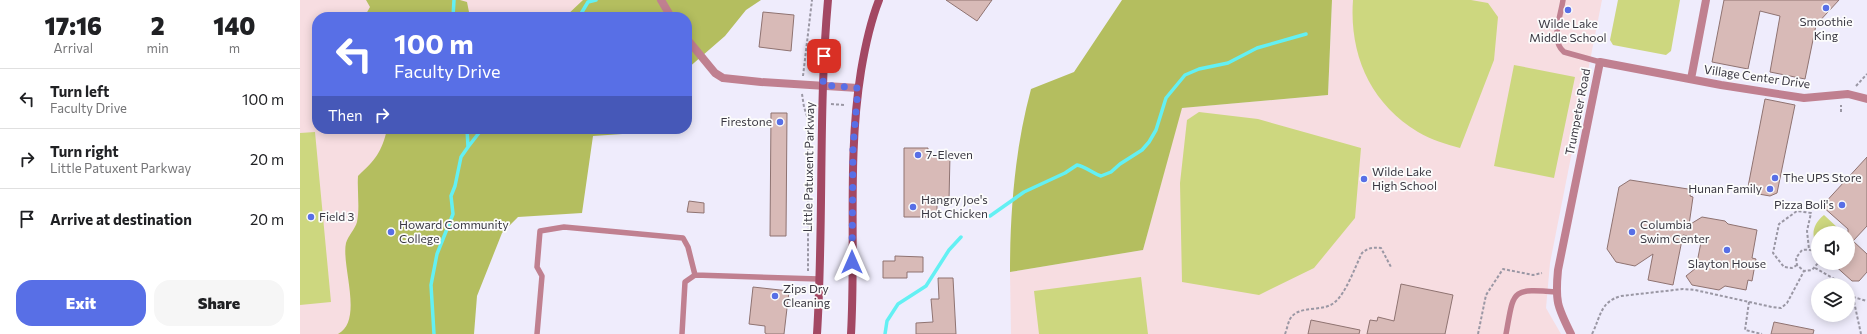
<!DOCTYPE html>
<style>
body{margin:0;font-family:Commissioner,sans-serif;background:#f6f6f6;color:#202124;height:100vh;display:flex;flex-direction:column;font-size:15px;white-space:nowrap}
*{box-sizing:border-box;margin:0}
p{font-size:13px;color:#757577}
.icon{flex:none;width:22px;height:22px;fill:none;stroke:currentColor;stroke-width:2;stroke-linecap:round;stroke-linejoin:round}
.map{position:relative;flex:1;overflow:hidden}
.sheet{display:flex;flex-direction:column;background:#fff;width:300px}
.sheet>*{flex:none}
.hud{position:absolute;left:12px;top:12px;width:380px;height:122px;border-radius:16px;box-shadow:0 2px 10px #0003;background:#586fe6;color:#fff;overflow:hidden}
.controls{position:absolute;left:1511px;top:226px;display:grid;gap:8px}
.controls a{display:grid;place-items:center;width:44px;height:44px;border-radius:50%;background:#fff;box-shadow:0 2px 10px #0003;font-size:20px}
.pin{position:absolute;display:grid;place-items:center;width:34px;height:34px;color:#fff;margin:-17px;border-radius:8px;box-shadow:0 2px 6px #0006}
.me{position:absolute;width:44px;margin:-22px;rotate:0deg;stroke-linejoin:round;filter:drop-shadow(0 0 3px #0008)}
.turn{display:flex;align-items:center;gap:14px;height:84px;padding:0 16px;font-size:18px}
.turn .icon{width:52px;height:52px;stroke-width:2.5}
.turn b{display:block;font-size:28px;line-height:34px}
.then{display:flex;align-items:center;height:38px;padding:0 16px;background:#0003;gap:8px;font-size:15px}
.eta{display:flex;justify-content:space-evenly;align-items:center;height:68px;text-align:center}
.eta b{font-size:24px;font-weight:800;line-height:28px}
.primary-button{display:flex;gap:8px;margin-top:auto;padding:8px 16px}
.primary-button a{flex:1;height:46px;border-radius:16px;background:#586fe6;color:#fff;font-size:16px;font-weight:800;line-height:46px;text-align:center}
.primary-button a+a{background:#f6f6f6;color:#202124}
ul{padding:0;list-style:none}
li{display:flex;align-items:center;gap:12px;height:60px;padding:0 16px;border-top:1px solid #e0e0e0}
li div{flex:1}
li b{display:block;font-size:15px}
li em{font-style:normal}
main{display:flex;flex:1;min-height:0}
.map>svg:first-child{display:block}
.education{fill:#f7dde1}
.green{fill:#cdd77f}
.forest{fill:#b4be5f}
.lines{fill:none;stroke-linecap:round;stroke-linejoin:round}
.stream{stroke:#63f0f3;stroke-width:3.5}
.building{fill:#d8bab7;stroke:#8f7371}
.path{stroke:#9a97a4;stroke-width:2;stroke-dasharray:3 2;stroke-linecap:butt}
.service{stroke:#c08090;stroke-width:5.5}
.minor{stroke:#c08090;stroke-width:8}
.secondary{stroke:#a34863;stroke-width:8}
.route{stroke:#586fe6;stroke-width:7;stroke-dasharray:0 12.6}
.poi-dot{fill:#586fe6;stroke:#fcfcfc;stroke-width:1.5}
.labels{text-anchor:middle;stroke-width:3.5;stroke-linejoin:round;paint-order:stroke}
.poi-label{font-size:12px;fill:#3a3842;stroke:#fcfcfc;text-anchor:start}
.street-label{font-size:12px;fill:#3a3842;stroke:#fcfcfc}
</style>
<main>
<section class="sheet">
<div class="eta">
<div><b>17:16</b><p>Arrival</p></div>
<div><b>2</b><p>min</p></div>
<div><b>140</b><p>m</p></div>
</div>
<ul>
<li><svg class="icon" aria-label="left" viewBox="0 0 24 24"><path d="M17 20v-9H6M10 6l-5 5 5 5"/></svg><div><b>Turn left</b><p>Faculty Drive</p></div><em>100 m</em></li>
<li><svg class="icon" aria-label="right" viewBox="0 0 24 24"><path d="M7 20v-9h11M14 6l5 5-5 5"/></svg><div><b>Turn right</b><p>Little Patuxent Parkway</p></div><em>20 m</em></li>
<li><svg class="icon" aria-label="arrive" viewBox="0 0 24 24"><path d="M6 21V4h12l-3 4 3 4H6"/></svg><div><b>Arrive at destination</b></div><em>20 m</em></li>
</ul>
<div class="primary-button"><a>Exit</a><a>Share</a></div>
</section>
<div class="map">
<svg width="1567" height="334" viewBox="0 0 1567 334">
<rect width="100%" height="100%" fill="#efecfc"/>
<!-- education -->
<path class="education" d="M 0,0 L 416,0 L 387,17 L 17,17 L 17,129 L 285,129 L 78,334 L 0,334 Z
M 1032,0 L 1302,0 L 1250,263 L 1246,308 L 1261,334 L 711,334 L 710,272 L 843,250 L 881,108 L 1028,95 Z"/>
<!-- green -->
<path class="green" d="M 1053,0 L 1171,0 L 1188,3 L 1198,17 L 1194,60 L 1160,148 C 1146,144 1131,140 1118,132 C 1070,103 1049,54 1053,0 Z
M 1318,0 L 1380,0 L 1371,51 L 1366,55 L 1313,45 L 1310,40 Z
M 1214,65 L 1275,77 L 1254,178 L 1194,166 Z
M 899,112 L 958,119 L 1061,148 L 1055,218 L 1014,268 L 959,295 L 882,282 L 880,183 L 887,120 Z
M 15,132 L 31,302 L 0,305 L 0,133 Z
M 1524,215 L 1539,229 L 1539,233 L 1518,233 L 1518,247 C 1510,235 1513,224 1524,215 Z
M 841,277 L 848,334 L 739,334 L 734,291 Z"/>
<!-- forest -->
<path class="forest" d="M 66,0 L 160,0 L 167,2 L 170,17 L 44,17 L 46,15 L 66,14 L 70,7 Z
M 283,0 L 461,0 L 446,10 L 425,36 L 387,69 L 387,17 L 265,17 Z
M 822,0 L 1032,0 L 1028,95 L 882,108 L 843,250 L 710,272 C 710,211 715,148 731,89 L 774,72 Z
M 87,129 L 339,129 L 337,133 L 293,136 L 282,213 L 218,217 L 202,233 L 177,296 L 174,334 L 38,334 C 64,320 41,266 46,243 C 48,236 55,229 57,222 C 60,207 57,191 58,176 C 75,160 82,152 87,129 Z"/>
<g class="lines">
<!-- stream -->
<path class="stream" d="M 153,17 L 154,0
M 279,17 L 288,2 L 296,0
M 168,147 L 182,129
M 690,216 L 724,192 L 765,173 L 777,165 C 787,167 792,173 801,176 L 811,172 L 820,164 L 842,150 L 849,142 L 856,130 L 866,98 L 885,75 L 899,69 L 928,63 L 957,48 L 1006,34
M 134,334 L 131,285 L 137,254 L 153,214 L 151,196 L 155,186 L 161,157 L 168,147 L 167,129
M 585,334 L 587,321 L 598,304 L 626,286 L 649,250 L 661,237"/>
</g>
<!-- building -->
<path class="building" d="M 646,0 L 692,0 L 677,21 Z
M 1424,0 L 1539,0 L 1516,25 L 1505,79 L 1470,72 L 1480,16 L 1460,11 L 1448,69 L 1412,62 Z
M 463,12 L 494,15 L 491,51 L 459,47 Z
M 1465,99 L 1495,105 L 1477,193 L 1470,196 L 1447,192 Z
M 471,113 L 487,113 L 486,236 L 470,236 Z
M 604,148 L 628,148 L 628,155 L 650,155 L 649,200 L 637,200 L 637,217 L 604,217 Z
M 1567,157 L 1567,226 L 1553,241 L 1567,254 L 1567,272 L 1559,281 L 1552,281 L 1532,263 L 1548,263 L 1548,229 L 1522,206 Z
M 1330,180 L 1388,189 L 1391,192 L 1390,196 L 1393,197 L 1389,225 L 1402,217 L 1425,221 L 1428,224 L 1457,230 L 1452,258 L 1456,259 L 1452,281 L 1448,280 L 1446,290 L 1425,286 L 1419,290 L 1392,285 L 1386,276 L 1396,268 L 1401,242 L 1399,241 L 1399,238 L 1383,235 L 1373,285 L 1348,280 L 1353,254 L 1335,266 L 1316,262 L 1307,249 L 1319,187 Z
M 389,201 L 404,203 L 404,213 L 387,212 Z
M 595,256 L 623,257 L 623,272 L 607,272 L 607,278 L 583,278 L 583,261 L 595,261 Z
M 638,278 L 653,278 L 656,334 L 616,334 L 616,323 L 633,322 L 631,299 L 639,299 Z
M 1101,284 L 1153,295 L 1145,334 L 1067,334 L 1070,320 L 1077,321 L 1078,317 L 1094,321 Z
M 453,287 L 489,291 L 484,334 L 467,334 L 465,333 L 465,326 L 449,324 Z
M 1011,320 L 1060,330 L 1059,334 L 1008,334 Z
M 1474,322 L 1514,330 L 1513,334 L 1471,334 Z"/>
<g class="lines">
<!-- path -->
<path class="path" d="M 503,76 L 512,0
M 1556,86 L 1567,74
M 502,94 L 504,107 L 508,119 L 508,271
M 531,104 L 544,105
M 1541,112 L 1541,105
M 1518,258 C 1516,250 1509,249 1502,250 L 1496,258 L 1497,265 L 1504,271 L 1512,270 L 1518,263
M 1497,265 L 1492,268 L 1484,267 L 1473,253 L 1479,224 L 1497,211 L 1511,213 L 1507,231 L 1509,249
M 1515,268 L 1545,285
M 1548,288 L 1553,297 L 1567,301
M 1553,297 L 1561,334
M 1449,302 L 1445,330 L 1462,334
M 985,334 C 987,329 988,323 990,319 C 999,304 1023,313 1035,302 C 1046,293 1055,267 1062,253 C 1068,248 1072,247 1081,248 L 1091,267
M 1178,334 L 1186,295 L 1203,269 L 1233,275 L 1242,273
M 1292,334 C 1301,316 1300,302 1321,296 L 1383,289 L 1395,290 L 1472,307 L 1481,308 L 1487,303 L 1504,271"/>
<!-- service -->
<path class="service" d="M 1263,0 C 1261,15 1250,41 1264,52 L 1300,62
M 237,334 L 242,276 L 237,267 L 240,231 L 264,227 L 383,238 L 388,247 L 395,275
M 382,334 L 385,282 L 395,275 L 519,279
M 1206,334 C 1214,291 1210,288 1256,292"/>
<!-- minor -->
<path class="minor" d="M 361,0 L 371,17
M 387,39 L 415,73 L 423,78 L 461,82 L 558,88
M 1391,79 L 1406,0
M 1271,334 C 1257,306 1255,301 1258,270 L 1300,62 L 1421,85 L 1504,98 L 1548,94 L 1567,99"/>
<!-- secondary -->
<path class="secondary" d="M 517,334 C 524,223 518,111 528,0
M 551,334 C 556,246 547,158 561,71 C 565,47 570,23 579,0"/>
</g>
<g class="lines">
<!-- route -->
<path class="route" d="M 524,56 L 523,85 L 558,88 L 553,147 L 552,262"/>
</g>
<!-- markers -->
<g class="poi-dot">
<circle cx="1526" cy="8" r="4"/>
<circle cx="1268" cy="10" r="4"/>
<circle cx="480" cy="122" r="4"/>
<circle cx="618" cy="155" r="4"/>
<circle cx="1475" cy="178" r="4"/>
<circle cx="1064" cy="179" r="4"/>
<circle cx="1470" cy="189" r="4"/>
<circle cx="1542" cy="205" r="4"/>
<circle cx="613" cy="207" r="4"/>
<circle cx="11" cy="217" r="4"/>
<circle cx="91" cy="232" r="4"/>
<circle cx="1332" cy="232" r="4"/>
<circle cx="1427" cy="250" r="4"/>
<circle cx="475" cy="296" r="4"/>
</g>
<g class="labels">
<!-- poi labels -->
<g class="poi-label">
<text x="1526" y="26" text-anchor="middle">Smoothie<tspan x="1526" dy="14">King</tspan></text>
<text x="1268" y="28" text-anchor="middle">Wilde Lake<tspan x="1268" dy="14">Middle School</tspan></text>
<text x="472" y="126" text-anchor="end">Firestone</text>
<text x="626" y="159">7-Eleven</text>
<text x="1072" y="176">Wilde Lake<tspan x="1072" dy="14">High School</tspan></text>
<text x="1483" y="182">The UPS Store</text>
<text x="1462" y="193" text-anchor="end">Hunan Family</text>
<text x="621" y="204">Hangry Joe's<tspan x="621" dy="14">Hot Chicken</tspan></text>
<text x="1534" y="209" text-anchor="end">Pizza Boli's</text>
<text x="19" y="221">Field 3</text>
<text x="99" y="229">Howard Community<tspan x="99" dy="14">College</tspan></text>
<text x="1340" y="229">Columbia<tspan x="1340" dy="14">Swim Center</tspan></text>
<text x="1427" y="268" text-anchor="middle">Slayton House</text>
<text x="483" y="293">Zips Dry<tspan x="483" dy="14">Cleaning</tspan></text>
</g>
<!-- street labels -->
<g class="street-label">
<text transform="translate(1457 77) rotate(8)" y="4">Village Center Drive</text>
<text transform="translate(1278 112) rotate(-79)" y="4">Trumpeter Road</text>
<text transform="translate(509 167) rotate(-89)" y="4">Little Patuxent Parkway</text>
</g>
</g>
</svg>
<div class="controls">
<a><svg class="icon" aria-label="sound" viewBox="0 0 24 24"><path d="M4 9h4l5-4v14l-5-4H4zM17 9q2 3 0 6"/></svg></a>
<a><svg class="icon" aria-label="layers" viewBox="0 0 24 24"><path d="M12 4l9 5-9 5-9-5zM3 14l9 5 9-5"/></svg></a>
</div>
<div class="pin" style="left:524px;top:56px;background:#d93025"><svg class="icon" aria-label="arrive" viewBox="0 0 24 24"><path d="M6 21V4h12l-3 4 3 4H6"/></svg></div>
<svg class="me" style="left:552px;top:262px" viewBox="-20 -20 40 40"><path d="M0-17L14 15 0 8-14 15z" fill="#586fe6" stroke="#fff" stroke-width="4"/></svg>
<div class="hud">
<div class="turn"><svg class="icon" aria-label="left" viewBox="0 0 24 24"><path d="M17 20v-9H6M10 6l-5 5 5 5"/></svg><div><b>100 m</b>Faculty Drive</div></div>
<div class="then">Then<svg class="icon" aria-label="right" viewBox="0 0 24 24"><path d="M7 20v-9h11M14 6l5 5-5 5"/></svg></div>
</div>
</div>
</main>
